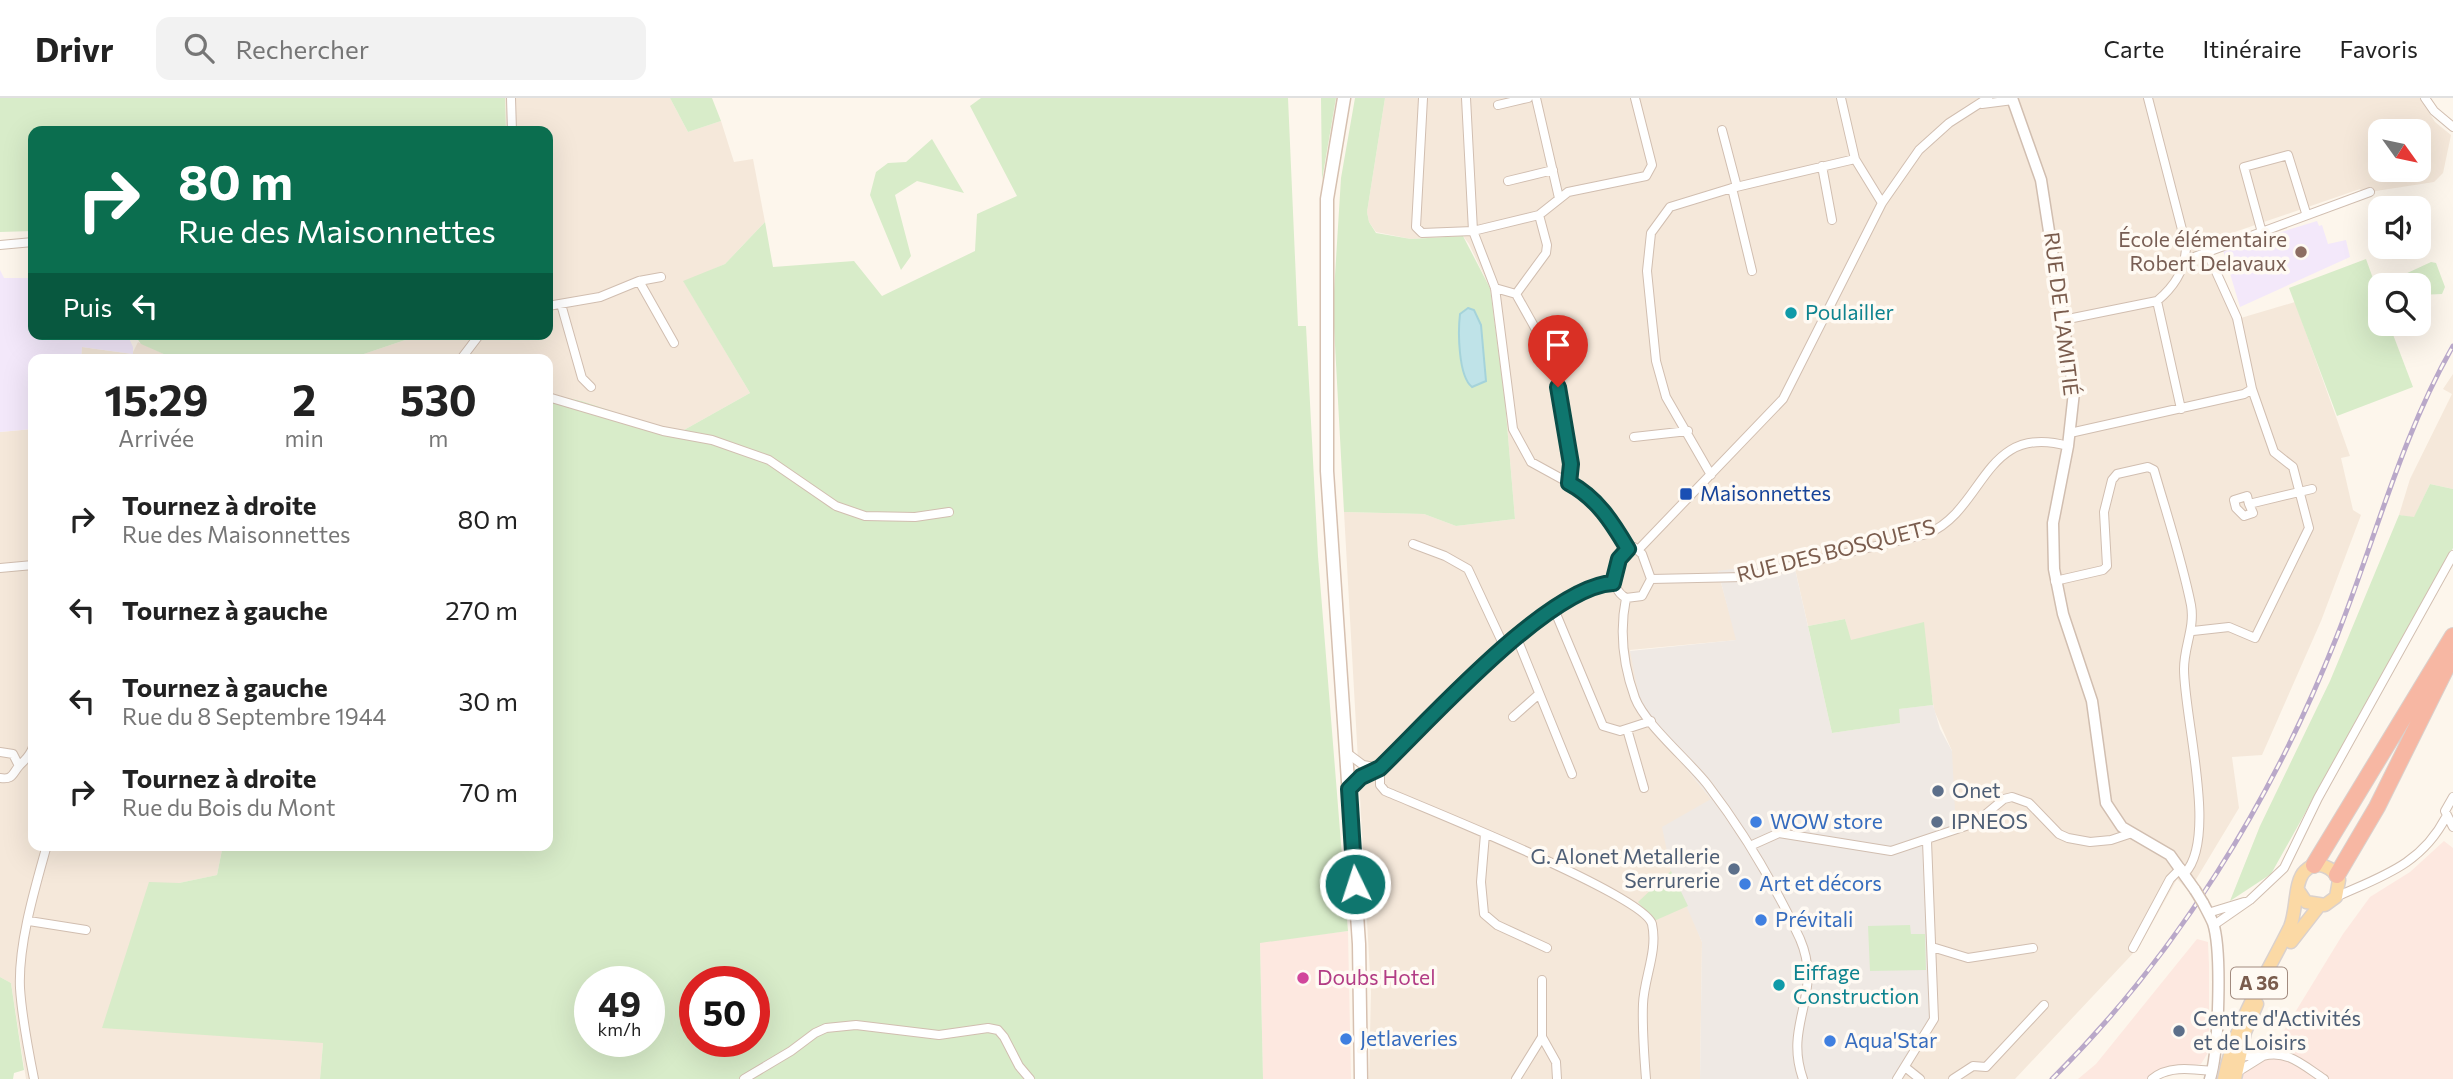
<!DOCTYPE html>
<html lang="fr">
<meta charset="utf-8">
<style>
body{margin:0;font-family:Commissioner,sans-serif;background:#f2f2f2;color:#222;height:100vh;display:flex;flex-direction:column;font-size:26px;white-space:nowrap}
*{box-sizing:border-box;margin:0}
p{font-size:23px;color:#767676}
.icon{flex:none;width:38px;height:38px;fill:none;stroke:currentColor;stroke-width:2;stroke-linecap:round;stroke-linejoin:round}
.map{position:relative;flex:1;overflow:hidden}
.sheet{position:absolute;left:28px;top:256px;width:525px;height:497px;display:flex;flex-direction:column;background:#fff;border-radius:14px;box-shadow:0 7px 28px #0002}
.sheet>*{flex:none}
.banner{position:absolute;left:28px;top:28px;width:525px;height:214px;border-radius:14px;box-shadow:0 7px 28px #0002;background:#0b6e4f;color:#fff;overflow:hidden}
.needle{width:46px;rotate:123deg}
.buttons{position:absolute;left:2368px;top:21px;display:grid;gap:14px}
.buttons a{display:grid;place-items:center;width:63px;height:63px;border-radius:14px;background:#fff;box-shadow:0 7px 28px #0002;font-size:35px}
.speed{position:absolute;left:574px;top:868px;display:flex;gap:14px;font-size:35px;font-weight:700;text-align:center}
.speed>*{display:grid;place-content:center;width:91px;height:91px;border-radius:50%;background:#fff;box-shadow:0 7px 28px #0002;line-height:1}
.speed small{font-size:18px;font-weight:400}
.speed .limit{border:10px solid #d22;background:#fff;color:#111}
.pin{position:absolute;display:grid;place-items:center;width:60px;height:60px;color:#fff;margin:-72px -30px;border-radius:50% 50% 50% 0;rotate:-45deg;box-shadow:0 0 7px #0007}
.pin .icon{rotate:45deg}
.me{position:absolute;width:77px;margin:-38px;rotate:356deg;stroke-linejoin:round;filter:drop-shadow(0 0 5px #0008)}
.turn{display:flex;align-items:center;gap:24px;height:147px;padding:0 35px;font-size:32px}
.turn .icon{width:91px;height:91px;stroke-width:2.5}
.turn b{display:block;font-size:49px;line-height:60px}
.then{display:flex;align-items:center;height:66px;padding:0 35px;background:#0003;gap:14px;font-size:26px}
.eta{display:flex;justify-content:space-evenly;align-items:center;height:119px;text-align:center}
.eta b{font-size:42px;font-weight:700;line-height:49px}
ul{padding:0;list-style:none}
li{display:flex;align-items:center;gap:21px;height:91px;padding:0 35px}
li div{flex:1}
li b{display:block;font-size:26px}
li em{font-style:normal}
header{display:flex;align-items:center;gap:42px;box-sizing:border-box;height:98px;padding:0 35px;background:#fff;border-bottom:2px solid #e0e0e0}
header strong{font-size:33px}
nav{display:flex;gap:38px;margin-inline-start:auto;font-size:24px}
.search{width:490px;height:63px;background:#f2f2f2;display:flex;align-items:center;gap:18px;box-sizing:border-box;padding:0 24px;border-radius:14px;color:#767676;font-size:26px}
.map>svg:first-child{display:block}
.residential{fill:#f5e8da;fill-rule:evenodd}
.commercial{fill:#fde8e0}
.industrial{fill:#efe9e4}
.education{fill:#f3e8fa}
.green{fill:#d8ecc9;fill-rule:evenodd}
.water{fill:#bfe3e8;stroke:#a5d3da;stroke-width:2}
.lines{fill:none;stroke-linecap:round;stroke-linejoin:round}
.minor-casing{stroke:#d1beb0;stroke-width:10}
.tertiary-casing{stroke:#d1beb0;stroke-width:13}
.secondary-casing{stroke:#d6c0b0;stroke-width:15}
.primary-casing{stroke:#dad1cd;stroke-width:15}
.motorway-casing{stroke:#dad1cd;stroke-width:18}
.minor{stroke:#fff;stroke-width:8}
.tertiary{stroke:#fff;stroke-width:10}
.secondary{stroke:#fff;stroke-width:12}
.primary{stroke:#fbd9a5;stroke-width:12}
.motorway{stroke:#f7b7a3;stroke-width:16}
.rail-casing{stroke:#b9a8c9;stroke-width:5}
.rail{stroke:#fffaf3;stroke-width:2.5;stroke-dasharray:8;stroke-linecap:butt}
.tertiary-bridge-casing{stroke:#d1beb0;stroke-width:13;stroke-linecap:butt}
.tertiary-bridge{stroke:#fff;stroke-width:10}
.route-casing{stroke:#0a4d48;stroke-width:18}
.route{stroke:#0f766e;stroke-width:12}
.education-dot{fill:#8d6e63;stroke:#fffaf3;stroke-width:2.5}
.culture-dot{fill:#0f9aa8;stroke:#fffaf3;stroke-width:2.5}
.transit-dot{fill:#1a4fb4;stroke:#fffaf3;stroke-width:2.5}
.service-dot{fill:#5c6f8a;stroke:#fffaf3;stroke-width:2.5}
.shop-dot{fill:#3f7fe0;stroke:#fffaf3;stroke-width:2.5}
.hotel-dot{fill:#d1479c;stroke:#fffaf3;stroke-width:2.5}
.labels{text-anchor:middle;stroke-width:7;stroke-linejoin:round;paint-order:stroke}
.shield{fill:#fffaf3;stroke:#a28b7f;stroke-width:2}
.shield-label{font-size:19px;font-weight:bold;fill:#7a5c4d}
.education-label{font-size:21px;fill:#785e54;stroke:#fffaf3;text-anchor:end}
.culture-label{font-size:21px;fill:#0d838f;stroke:#fffaf3;text-anchor:start}
.street-label{font-size:21px;fill:#7a5c4d;stroke:#fffaf3}
.transit-label{font-size:21px;fill:#164399;stroke:#fffaf3;text-anchor:start}
.service-label{font-size:21px;fill:#4e5e75;stroke:#fffaf3;text-anchor:start}
.shop-label{font-size:21px;fill:#366cbe;stroke:#fffaf3;text-anchor:start}
.hotel-label{font-size:21px;fill:#b23c85;stroke:#fffaf3;text-anchor:start}
</style>
<header>
<strong>Drivr</strong>
<div class="search"><svg class="icon" aria-label="search" viewBox="0 0 24 24"><circle cx="10" cy="10" r="6"/><path d="M15 15l6 6"/></svg>Rechercher</div>
<nav><a>Carte</a><a>Itinéraire</a><a>Favoris</a></nav>
</header>
<div class="map">
<svg width="2453" height="981" viewBox="0 0 2453 981">
<rect width="100%" height="100%" fill="#fdf6ec"/>
<!-- residential -->
<path class="residential" d="M 505,0 L 670,0 L 688,34 L 721,23 L 734,64 L 753,61 L 765,124 L 725,166 L 684,184 L 750,295 L 684,332 L 668,332 L 582,303 L 548,296 L 548,261 L 349,261 L 423,236 L 548,236 L 548,33 L 506,33 Z
M 1385,0 L 2420,0 L 2435,24 L 2451,37 L 2443,75 L 2434,84 L 2376,93 L 2363,98 L 2360,91 L 2226,137 L 2208,150 L 2234,222 L 2295,204 L 2350,358 L 2341,360 L 2353,412 L 2361,417 L 2321,523 L 2262,657 L 2232,659 L 2239,710 L 2189,793 L 2177,781 L 2139,849 L 2015,981 L 1897,981 L 1927,743 L 1952,653 L 1934,612 L 1930,584 L 1850,542 L 1845,521 L 1808,528 L 1793,462 L 1718,474 L 1737,542 L 1630,552 L 1652,629 L 1711,701 L 1688,808 L 1702,844 L 1700,981 L 1369,981 L 1371,894 L 1344,414 L 1424,416 L 1456,428 L 1515,421 L 1505,303 L 1490,190 L 1469,146 L 1463,138 L 1411,141 L 1376,134 L 1369,124 L 1367,114 ZM 2380,33 L 2418,33 L 2418,72 L 2380,72 Z
M 138,244 L 175,261 L 81,261 L 82,249 L 132,256 Z
M 2453,276 L 2453,391 L 2430,386 L 2414,420 L 2399,417 L 2410,381 L 2452,296 L 2443,291 Z
M 33,331 L 33,747 L 223,747 L 217,777 L 179,785 L 149,785 L 323,945 L 320,981 L 26,981 L 11,885 L 0,879 L 0,334 Z"/>
<!-- commercial -->
<path class="commercial" d="M 2444,743 L 2453,750 L 2453,981 L 2243,981 L 2243,976 L 2258,952 L 2280,939 L 2343,836 L 2370,799 L 2410,774 Z
M 1348,833 L 1351,981 L 1263,981 L 1260,844 Z
M 2197,841 L 2208,844 L 2209,867 L 2209,953 L 2201,966 L 2170,970 L 2160,981 L 2078,981 L 2096,966 Z"/>
<!-- industrial -->
<path class="industrial" d="M 1793,462 L 1832,635 L 1899,625 L 1898,611 L 1933,607 L 1940,631 L 1952,653 L 1956,733 L 1927,743 L 1934,921 L 1897,981 L 1700,981 L 1702,844 L 1671,773 L 1662,729 L 1711,701 L 1652,629 L 1638,594 L 1630,553 L 1736,542 L 1718,473 Z"/>
<!-- education -->
<path class="education" d="M 2317,123 L 2319,128 L 2322,127 L 2328,146 L 2346,142 L 2350,159 L 2240,209 L 2223,152 Z
M 0,172 L 4,180 L 33,180 L 33,236 L 127,236 L 133,249 L 133,256 L 82,249 L 81,261 L 33,261 L 33,331 L 0,334 Z"/>
<!-- green -->
<path class="green" d="M 0,0 L 505,0 L 506,33 L 33,33 L 33,133 L 0,134 Z
M 670,0 L 712,0 L 721,23 L 688,34 Z
M 981,0 L 1288,0 L 1298,228 L 1306,228 L 1318,458 L 1348,833 L 1260,845 L 1263,981 L 320,981 L 323,945 L 102,930 L 149,784 L 179,785 L 217,777 L 223,747 L 548,747 L 548,296 L 582,303 L 668,332 L 684,332 L 750,295 L 683,183 L 725,166 L 765,124 L 773,169 L 854,163 L 882,198 L 975,153 L 977,116 L 1017,98 L 970,8 ZM 590,884 L 649,884 L 649,943 L 590,943 ZM 695,884 L 754,884 L 754,943 L 695,943 Z
M 1321,0 L 1336,0 L 1322,82 Z
M 1355,0 L 1385,0 L 1367,114 L 1369,124 L 1376,135 L 1411,141 L 1463,138 L 1490,190 L 1505,303 L 1515,421 L 1456,428 L 1424,416 L 1344,414 L 1333,210 L 1341,80 Z
M 932,41 L 964,95 L 917,83 L 895,97 L 911,158 L 901,172 L 870,97 L 876,74 L 888,65 L 906,64 Z
M 2366,161 L 2380,200 L 2380,226 L 2389,226 L 2413,289 L 2337,318 L 2289,190 Z
M 2431,164 L 2436,165 L 2445,189 L 2442,196 L 2419,197 L 2418,187 L 2387,187 L 2388,184 Z
M 134,236 L 423,236 L 349,261 L 175,261 L 141,246 Z
M 2430,386 L 2453,391 L 2453,450 L 2271,776 L 2230,803 L 2260,728 L 2330,583 L 2399,417 L 2414,419 Z
M 1845,521 L 1851,542 L 1924,524 L 1933,607 L 1899,611 L 1900,625 L 1832,635 L 1808,528 Z
M 1671,773 L 1688,808 L 1654,823 L 1638,804 Z
M 1910,827 L 1911,836 L 1925,836 L 1926,872 L 1870,873 L 1868,828 Z
M 0,879 L 11,885 L 24,972 L 14,975 L 13,981 L 0,981 Z"/>
<!-- water -->
<path class="water" d="M 1468,210 L 1474,212 L 1481,227 L 1486,283 L 1472,289 C 1458,278 1458,233 1460,216 Z"/>
<g class="lines">
<defs>
<path id="minor" d="M 511,0 L 512,33
M 1423,0 L 1416,129 L 1422,135 L 1473,133 L 1539,117 L 1568,94 L 1646,78 L 1652,67 L 1635,0
M 1466,0 L 1473,133 L 1495,190 L 1513,331 L 1531,364 L 1582,392 L 1593,402 L 1611,422 L 1628,451
M 1536,0 L 1559,100
M 1841,0 L 1855,61
M 2425,0 L 2434,13 L 2453,29
M 1982,6 L 2013,2
M 1498,7 L 1528,0
M 1722,32 L 1737,89
M 1822,68 L 1832,122
M 1508,83 L 1553,72
M 1732,90 L 1752,173
M 2261,131 L 2244,69 L 2288,57 L 2306,115
M 0,147 L 33,144
M 2186,162 L 2370,94
M 639,183 L 674,245
M 1495,190 L 1516,196 L 1554,264 L 1571,366 L 1569,385
M 1516,196 L 1546,155 L 1547,147 L 1539,117
M 2157,203 L 2181,311
M 561,206 L 582,280 L 591,289
M 548,208 L 600,199 L 639,183 L 661,179
M 2063,222 L 2157,203 C 2175,188 2186,171 2186,147 L 2148,0
M 461,261 L 480,236
M 548,299 L 663,333 L 712,342 L 769,362 L 836,408 L 865,418 L 915,419 L 949,414
M 2070,335 L 2244,296 L 2252,291 L 2237,220 L 2208,156
M 1634,339 L 1688,333
M 1711,377 L 1666,299 L 1656,263 L 1647,173 L 1651,135 L 1670,109 L 1732,90 L 1855,61 L 1882,105
M 2249,406 L 2253,415 L 2244,418 L 2236,410 L 2234,402 L 2247,398 L 2249,406 L 2312,391
M 1413,446 L 1445,458 L 1468,471 L 1504,548
M 1634,449 L 1642,456 L 1651,481 L 1642,498 L 1626,500 C 1606,489 1614,457 1634,449 Z
M 1639,451 L 1783,301 L 1882,105 L 1919,52 L 1949,25 L 1988,0
M 0,470 L 33,467
M 1651,481 L 1744,479 L 1927,436 C 1986,411 1983,324 2068,348
M 2055,483 L 2103,472 L 2107,468 L 2104,414 L 2112,382 L 2117,376 L 2148,369 L 2154,372 C 2167,417 2182,462 2191,507 C 2195,530 2184,548 2184,571 C 2184,620 2218,740 2185,775
M 1626,500 C 1619,535 1623,567 1635,600 C 1645,626 1688,662 1707,686 C 1743,733 1775,787 1800,841 C 1824,897 1783,925 1803,981
M 1554,511 L 1603,628 L 1620,633 L 1651,623
M 2193,533 L 2229,529 L 2255,540 L 2309,430 L 2293,369 L 2274,354 L 2252,291
M 1516,538 L 1572,676
M 1513,619 L 1539,596
M 1627,631 L 1644,690
M 0,654 L 13,656 L 19,668
M 1347,655 L 1363,667 L 1380,670
M 1380,670 L 1380,687 L 1385,693 C 1424,710 1644,797 1652,826 C 1658,853 1644,880 1643,906 C 1642,931 1644,956 1646,981
M 0,680 C 13,682 12,676 19,668 C 25,661 29,660 33,649
M 1349,690 L 1361,679 L 1380,670 C 1430,622 1548,489 1613,485
M 2453,699 L 2445,713 L 2453,729
M 1485,736 L 1481,784 L 1484,816 L 1497,827 L 1547,850
M 105,747 L 106,747
M 1750,748 L 1779,735 L 1891,753 L 1975,725 L 2004,701 L 2012,699 L 2029,705 L 2059,736 L 2068,740 L 2090,744 L 2111,742 L 2132,735
M 2336,799 C 2382,778 2421,767 2446,719
M 2208,815 L 2244,804
M 29,823 L 86,832
M 2214,827 L 2250,802 L 2284,770 L 2318,700 L 2453,457
M 1932,849 L 1968,860 L 2033,850
M 2133,850 L 2170,781 L 2181,770
M 1542,939 L 1556,964 L 1557,981
M 2238,958 L 2263,958 L 2239,973
M 2263,958 C 2287,951 2304,968 2324,981
M 1905,969 L 1920,981
M 34,981 C 28,951 22,921 20,890 C 18,846 35,790 47,747
M 744,981 L 791,953 L 815,935 L 826,930 L 856,927 L 939,937 L 988,930 L 998,932 L 1004,939 L 1019,968 L 1030,981
M 1516,981 L 1542,939 L 1542,882
M 1897,981 L 1934,921 L 1927,743
M 1953,981 L 1973,968 L 1986,969 L 2044,907
M 2152,981 C 2168,967 2193,971 2212,973"/>
<path id="tertiary" d="M 2012,0 L 2041,82 L 2074,294 L 2068,348 L 2053,425 L 2054,471 L 2063,516 L 2092,603 L 2106,705 L 2122,729 L 2170,757 L 2195,792
M 2203,805 C 2206,811 2210,818 2213,825 C 2222,852 2219,953 2210,981"/>
<path id="secondary" d="M 1344,0 L 1327,101 L 1327,373 L 1359,846 L 1361,981"/>
<path id="primary" d="M 2291,844 L 2319,808
M 2224,981 C 2235,924 2265,880 2290,829 C 2297,813 2294,783 2305,773 C 2317,761 2333,769 2339,782 L 2336,799 L 2325,807 L 2306,804 L 2298,792
M 2235,981 L 2245,934 L 2257,906"/>
<path id="motorway" d="M 2314,767 L 2453,538
M 2337,777 L 2377,709 L 2450,562"/>
</defs>
<!-- minor casing -->
<use href="#minor" class="minor-casing"/>
<!-- tertiary casing -->
<use href="#tertiary" class="tertiary-casing"/>
<!-- secondary casing -->
<use href="#secondary" class="secondary-casing"/>
<!-- primary casing -->
<use href="#primary" class="primary-casing"/>
<!-- motorway casing -->
<use href="#motorway" class="motorway-casing"/>
<!-- minor -->
<use href="#minor" class="minor"/>
<!-- tertiary -->
<use href="#tertiary" class="tertiary"/>
<!-- secondary -->
<use href="#secondary" class="secondary"/>
<!-- primary -->
<use href="#primary" class="primary"/>
<!-- motorway -->
<use href="#motorway" class="motorway"/>
<defs>
<path id="rail" d="M 2052,981 C 2176,858 2273,701 2337,538 C 2375,442 2401,339 2453,248"/>
</defs>
<!-- rail casing -->
<use href="#rail" class="rail-casing"/>
<!-- rail -->
<use href="#rail" class="rail"/>
<defs>
<path id="tertiary-bridge" d="M 2195,792 L 2203,805"/>
</defs>
<!-- tertiary-bridge casing -->
<use href="#tertiary-bridge" class="tertiary-bridge-casing"/>
<!-- tertiary-bridge -->
<use href="#tertiary-bridge" class="tertiary-bridge"/>
</g>
<g class="lines">
<defs>
<path id="route" d="M 1355,786 L 1349,691 L 1361,679 L 1380,670 C 1429,623 1549,488 1613,485 L 1619,461 L 1628,451 C 1612,424 1597,400 1569,385 L 1571,366 L 1558,289"/>
</defs>
<!-- route casing -->
<use href="#route" class="route-casing"/>
<!-- route -->
<use href="#route" class="route"/>
</g>
<!-- markers -->
<circle class="education-dot" cx="2301" cy="154" r="7"/>
<g class="culture-dot">
<circle cx="1791" cy="215" r="7"/>
<circle cx="1779" cy="887" r="7"/>
</g>
<rect class="transit-dot" x="1679" y="389" width="14" height="14" rx="3.5"/>
<g class="service-dot">
<circle cx="1938" cy="693" r="7"/>
<circle cx="1937" cy="724" r="7"/>
<circle cx="1734" cy="771" r="7"/>
<circle cx="2179" cy="933" r="7"/>
</g>
<g class="shop-dot">
<circle cx="1756" cy="724" r="7"/>
<circle cx="1745" cy="786" r="7"/>
<circle cx="1761" cy="822" r="7"/>
<circle cx="1346" cy="941" r="7"/>
<circle cx="1830" cy="943" r="7"/>
</g>
<circle class="hotel-dot" cx="1303" cy="880" r="7"/>
<g class="labels">
<!-- shield labels -->
<rect class="shield" x="2231" y="869.5" width="56" height="31" rx="5"/>
<g class="shield-label">
<text x="2259" y="892">A 36</text>
</g>
<!-- education labels -->
<g class="education-label">
<text x="2287" y="149">École élémentaire<tspan x="2287" dy="24">Robert Delavaux</tspan></text>
</g>
<!-- culture labels -->
<g class="culture-label">
<text x="1805" y="222">Poulailler</text>
<text x="1793" y="882">Eiffage<tspan x="1793" dy="24">Construction</tspan></text>
</g>
<!-- street labels -->
<g class="street-label">
<text transform="translate(2061 216) rotate(83)" y="7">RUE DE L'AMITIÉ</text>
<text transform="translate(1836 453) rotate(-14)" y="7">RUE DES BOSQUETS</text>
</g>
<!-- transit labels -->
<g class="transit-label">
<text x="1700" y="403">Maisonnettes</text>
</g>
<!-- service labels -->
<g class="service-label">
<text x="1952" y="700">Onet</text>
<text x="1951" y="731">IPNEOS</text>
<text x="1720" y="766" text-anchor="end">G. Alonet Metallerie<tspan x="1720" dy="24">Serrurerie</tspan></text>
<text x="2193" y="928">Centre d'Activités<tspan x="2193" dy="24">et de Loisirs</tspan></text>
</g>
<!-- shop labels -->
<g class="shop-label">
<text x="1770" y="731">WOW store</text>
<text x="1759" y="793">Art et décors</text>
<text x="1775" y="829">Prévitali</text>
<text x="1360" y="948">Jetlaveries</text>
<text x="1844" y="950">Aqua'Star</text>
</g>
<!-- hotel labels -->
<g class="hotel-label">
<text x="1317" y="887">Doubs Hotel</text>
</g>
</g>
</svg>
<div class="buttons">
<a><svg class="needle" viewBox="-14 -14 28 28"><path d="M0-13l5 13h-10z" fill="#e53935"/><path d="M0 13l5-13h-10z" fill="#767676"/></svg></a>
<a><svg class="icon" aria-label="sound" viewBox="0 0 24 24"><path d="M4 9h4l5-4v14l-5-4H4zM17 9q2 3 0 6"/></svg></a>
<a><svg class="icon" aria-label="search" viewBox="0 0 24 24"><circle cx="10" cy="10" r="6"/><path d="M15 15l6 6"/></svg></a>
</div>
<div class="speed"><div>49<small>km/h</small></div><div class="limit">50</div></div>
<div class="pin" style="left:1558px;top:289px;background:#d93025"><svg class="icon" aria-label="arrive" viewBox="0 0 24 24"><path d="M6 21V4h12l-3 4 3 4H6"/></svg></div>
<svg class="me" style="left:1355px;top:786px" viewBox="-20 -20 40 40"><circle r="17" fill="#0f766e" stroke="#fff" stroke-width="3"/><path d="M0-11L8 9 0 5-8 9z" fill="#fff"/></svg>
<div class="banner">
<div class="turn"><svg class="icon" aria-label="right" viewBox="0 0 24 24"><path d="M7 20v-9h11M14 6l5 5-5 5"/></svg><div><b>80 m</b>Rue des Maisonnettes</div></div>
<div class="then">Puis<svg class="icon" aria-label="left" viewBox="0 0 24 24"><path d="M17 20v-9H6M10 6l-5 5 5 5"/></svg></div>
</div>
<section class="sheet">
<div class="eta">
<div><b>15:29</b><p>Arrivée</p></div>
<div><b>2</b><p>min</p></div>
<div><b>530</b><p>m</p></div>
</div>
<ul>
<li><svg class="icon" aria-label="right" viewBox="0 0 24 24"><path d="M7 20v-9h11M14 6l5 5-5 5"/></svg><div><b>Tournez à droite</b><p>Rue des Maisonnettes</p></div><em>80 m</em></li>
<li><svg class="icon" aria-label="left" viewBox="0 0 24 24"><path d="M17 20v-9H6M10 6l-5 5 5 5"/></svg><div><b>Tournez à gauche</b></div><em>270 m</em></li>
<li><svg class="icon" aria-label="left" viewBox="0 0 24 24"><path d="M17 20v-9H6M10 6l-5 5 5 5"/></svg><div><b>Tournez à gauche</b><p>Rue du 8 Septembre 1944</p></div><em>30 m</em></li>
<li><svg class="icon" aria-label="right" viewBox="0 0 24 24"><path d="M7 20v-9h11M14 6l5 5-5 5"/></svg><div><b>Tournez à droite</b><p>Rue du Bois du Mont</p></div><em>70 m</em></li>
</ul>
</section>
</div>
